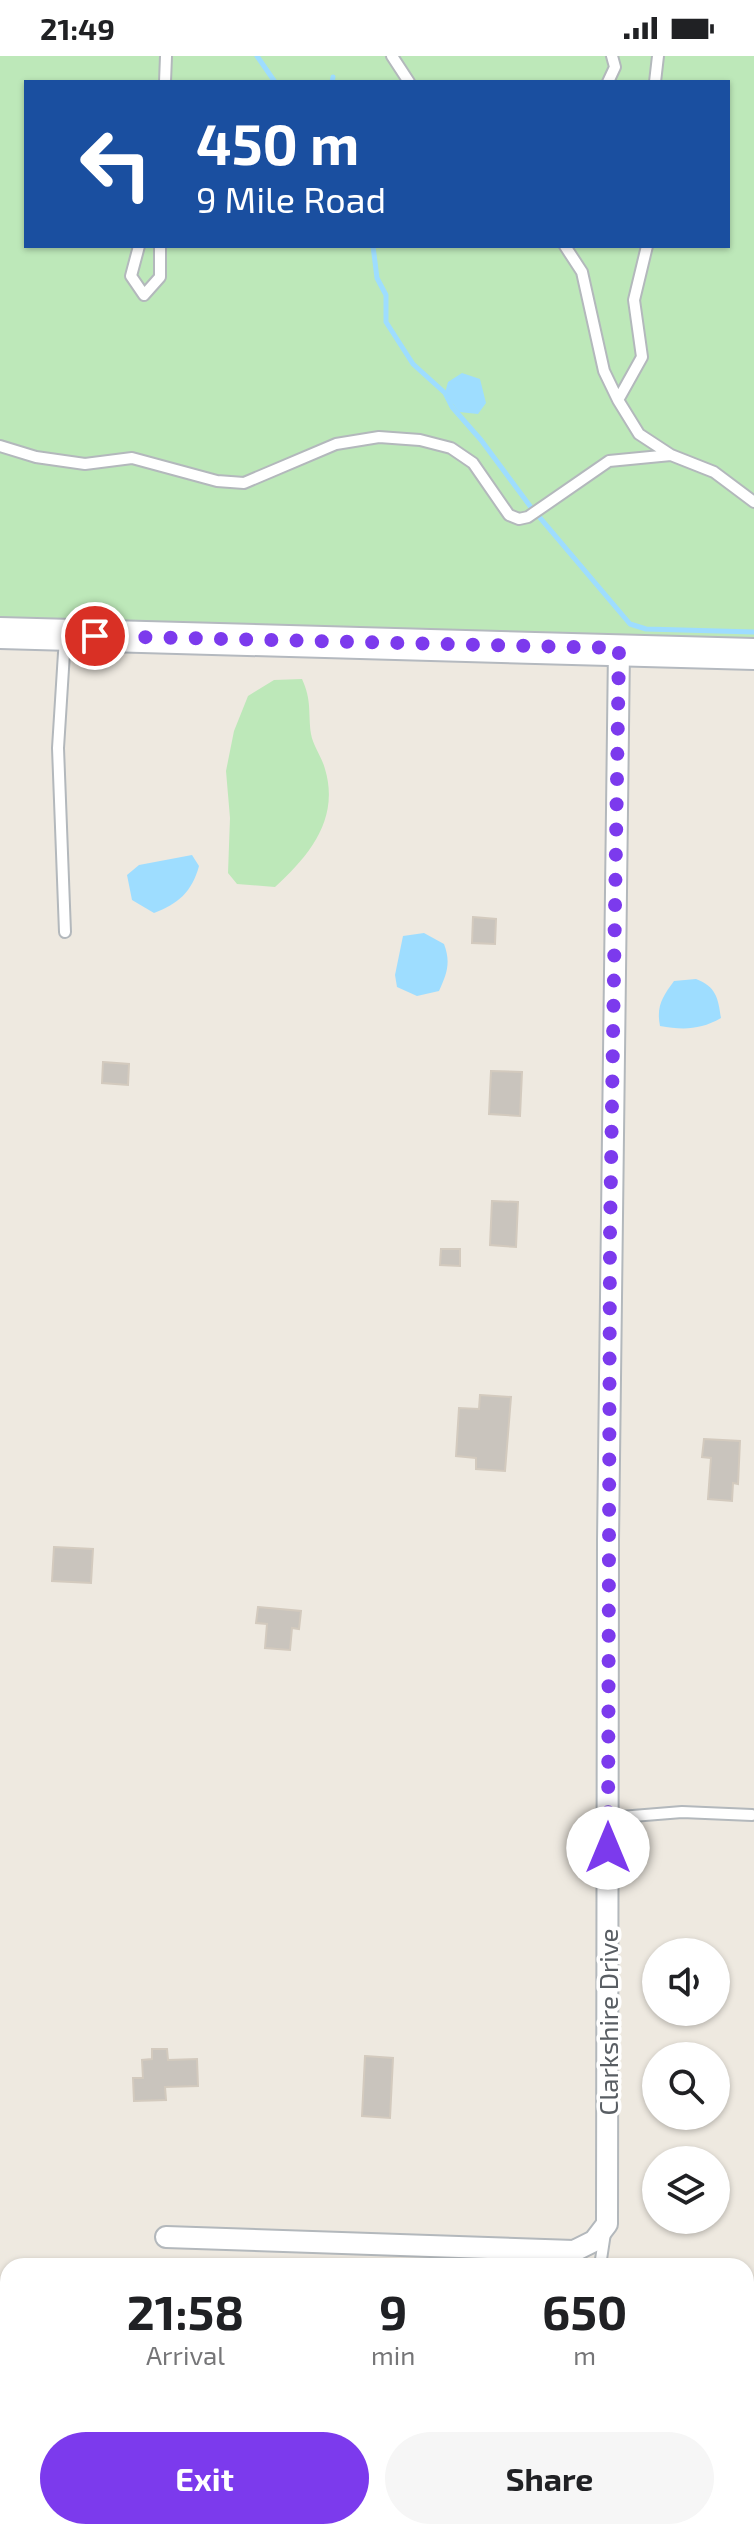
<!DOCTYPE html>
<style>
body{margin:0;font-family:"Exo 2",sans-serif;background:#f6f6f6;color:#202124;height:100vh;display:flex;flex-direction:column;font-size:30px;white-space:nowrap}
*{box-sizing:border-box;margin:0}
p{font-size:26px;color:#757577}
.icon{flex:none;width:44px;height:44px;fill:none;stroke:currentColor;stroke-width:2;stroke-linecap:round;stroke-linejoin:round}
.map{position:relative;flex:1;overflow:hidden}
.side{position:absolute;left:0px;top:2202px;width:754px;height:282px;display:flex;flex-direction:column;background:#fff;border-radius:24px 24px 0 0;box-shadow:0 2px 6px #0004}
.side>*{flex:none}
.banner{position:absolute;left:24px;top:24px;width:706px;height:168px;border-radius:0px;box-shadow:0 2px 6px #0004;background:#1a4fa0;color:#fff;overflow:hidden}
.tools{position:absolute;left:642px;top:1882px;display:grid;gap:16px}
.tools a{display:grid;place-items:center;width:88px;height:88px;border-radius:50%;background:#fff;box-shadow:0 2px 6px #0004;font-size:40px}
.pin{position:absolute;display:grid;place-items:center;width:68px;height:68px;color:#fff;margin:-34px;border:4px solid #fff;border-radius:50%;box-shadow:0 2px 8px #0007}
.me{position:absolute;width:88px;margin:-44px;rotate:0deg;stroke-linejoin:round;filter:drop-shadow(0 0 6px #0008)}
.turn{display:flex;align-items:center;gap:28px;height:168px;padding:0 40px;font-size:36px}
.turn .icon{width:104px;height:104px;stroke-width:2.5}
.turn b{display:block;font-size:56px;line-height:68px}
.eta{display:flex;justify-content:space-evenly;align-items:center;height:136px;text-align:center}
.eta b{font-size:48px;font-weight:700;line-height:56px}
.cta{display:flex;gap:16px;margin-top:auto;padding:16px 40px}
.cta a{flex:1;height:92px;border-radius:48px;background:#7c3aed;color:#fff;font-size:32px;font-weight:700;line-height:92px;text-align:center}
.cta a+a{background:#f6f6f6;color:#202124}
.status{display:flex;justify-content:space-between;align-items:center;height:56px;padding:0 40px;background:#fff;direction:ltr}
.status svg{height:22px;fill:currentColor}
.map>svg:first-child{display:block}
.green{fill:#bde8b9;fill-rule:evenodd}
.water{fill:#9eddff}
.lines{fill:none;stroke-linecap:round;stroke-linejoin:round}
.stream{stroke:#9eddff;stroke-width:5}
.building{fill:#c9c4bd;stroke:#d3cabe;stroke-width:2}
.lane-casing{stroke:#b3b8bc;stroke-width:14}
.street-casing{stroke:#b3b8bc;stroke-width:24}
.secondary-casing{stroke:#b4b9bf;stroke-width:34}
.lane{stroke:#fff;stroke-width:10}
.street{stroke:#fff;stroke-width:20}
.secondary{stroke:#fff;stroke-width:30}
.route{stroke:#7c3aed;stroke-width:14;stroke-dasharray:0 25.2}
.labels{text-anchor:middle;stroke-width:7;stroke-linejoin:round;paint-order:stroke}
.street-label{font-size:26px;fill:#595e63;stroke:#fff}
</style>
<div class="status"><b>21:49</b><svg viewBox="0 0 49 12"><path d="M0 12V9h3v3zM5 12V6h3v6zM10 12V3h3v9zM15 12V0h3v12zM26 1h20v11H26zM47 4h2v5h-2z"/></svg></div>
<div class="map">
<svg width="754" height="2483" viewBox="0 0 754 2483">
<rect width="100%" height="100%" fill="#eee9e0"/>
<!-- green -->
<path class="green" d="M 0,0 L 754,0 L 754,586 L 0,566 ZM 26,26 L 728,26 L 728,190 L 26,190 Z
M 302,623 C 312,645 308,656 311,678 C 313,690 322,701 325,713 C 340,763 309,800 275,831 L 237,828 L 228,817 L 230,762 L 226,715 L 234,675 L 248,640 L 274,624 Z"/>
<!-- water -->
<path class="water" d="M 462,317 L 480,323 L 486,347 L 478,358 L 459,356 L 445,337 L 448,326 Z
M 192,799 L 199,810 C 192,836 178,848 154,857 L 132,844 L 127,819 L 139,809 Z
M 424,877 L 444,888 C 451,906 447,918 439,935 L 417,940 L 397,931 L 395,919 L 403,880 Z
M 696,923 C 716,931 718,941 721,962 C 700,974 683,974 660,970 C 656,950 663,940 674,925 Z"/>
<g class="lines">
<!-- stream -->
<path class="stream" d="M 257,0 L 275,26
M 332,26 L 333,21
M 373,190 L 377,222 L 386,239 L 386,266 L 413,308 L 445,337 L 452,351 L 481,384 L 530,450 L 630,568 L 646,573 L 754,576"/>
</g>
<!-- building -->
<path class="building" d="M 473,861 L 496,863 L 495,888 L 472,887 Z
M 103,1006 L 129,1008 L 128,1029 L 102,1027 Z
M 491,1015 L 522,1016 L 520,1060 L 489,1058 Z
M 492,1145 L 518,1146 L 516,1191 L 490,1189 Z
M 441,1193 L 460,1193 L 460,1210 L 440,1209 Z
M 480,1339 L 511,1341 L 505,1415 L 476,1413 L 476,1402 L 456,1400 L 459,1352 L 479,1353 Z
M 704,1383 L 740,1385 L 738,1428 L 733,1427 L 732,1445 L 708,1443 L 711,1402 L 702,1401 Z
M 54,1491 L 93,1493 L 91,1527 L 52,1525 Z
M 258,1551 L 301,1555 L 299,1573 L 292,1572 L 290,1594 L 265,1592 L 267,1568 L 256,1567 Z
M 152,1993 L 167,1993 L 168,2004 L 197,2003 L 198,2030 L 165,2031 L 166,2044 L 134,2045 L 133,2022 L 143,2022 L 142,2004 L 152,2003 Z
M 365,2000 L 393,2002 L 390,2062 L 362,2060 Z"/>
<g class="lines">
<defs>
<path id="lane" d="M 392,0 L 409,26
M 165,26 L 166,0
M 608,26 L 615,11 L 612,0
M 655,26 L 658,0
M 139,190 L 131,220 L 144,239 L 160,221 L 160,190
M 565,190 L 582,216 L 604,315 L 618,344
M 647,190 L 634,244 L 642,301 L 618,344 L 639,378 L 671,399 L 714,416 L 754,446
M 0,390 L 36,401 L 85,408 L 132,402 L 217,425 L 244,427 L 336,388 L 379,381 L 420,384 L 451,392 L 473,407 L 509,459 L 519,463 L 528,461 L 609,405 L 671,399
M 65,581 L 58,692 L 65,876
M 608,1762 L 682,1756 L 752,1759
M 600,2210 L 605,2177
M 619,2476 L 631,2483
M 725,2483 L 744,2476"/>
<path id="street" d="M 166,2181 L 574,2195 L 594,2185 L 607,2168 L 608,1485 L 619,592"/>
<path id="secondary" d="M 0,577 L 754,598"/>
</defs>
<!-- lane casing -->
<use href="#lane" class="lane-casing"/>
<!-- street casing -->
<use href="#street" class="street-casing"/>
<!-- secondary casing -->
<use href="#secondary" class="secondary-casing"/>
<!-- lane -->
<use href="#lane" class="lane"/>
<!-- street -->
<use href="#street" class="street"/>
<!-- secondary -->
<use href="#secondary" class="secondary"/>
</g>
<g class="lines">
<!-- route -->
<path class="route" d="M 95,580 L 619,592 L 610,1179 L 608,1792"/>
</g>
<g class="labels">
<!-- street labels -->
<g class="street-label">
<text transform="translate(609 1966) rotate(-90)" y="9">Clarkshire Drive</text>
</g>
</g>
</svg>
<div class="tools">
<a><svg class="icon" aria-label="sound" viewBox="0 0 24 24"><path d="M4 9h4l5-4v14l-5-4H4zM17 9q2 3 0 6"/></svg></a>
<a><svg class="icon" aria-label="search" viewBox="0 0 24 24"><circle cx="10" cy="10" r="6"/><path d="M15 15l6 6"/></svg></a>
<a><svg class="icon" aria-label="layers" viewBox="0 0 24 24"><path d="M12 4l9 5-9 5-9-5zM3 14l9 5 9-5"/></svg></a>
</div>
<div class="pin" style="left:95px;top:580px;background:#d93025"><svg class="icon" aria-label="arrive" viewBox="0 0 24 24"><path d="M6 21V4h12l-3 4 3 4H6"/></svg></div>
<svg class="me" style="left:608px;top:1792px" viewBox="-20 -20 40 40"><circle r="19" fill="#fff"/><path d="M0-13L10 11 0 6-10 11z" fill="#7c3aed"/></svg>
<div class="banner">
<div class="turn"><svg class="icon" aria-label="left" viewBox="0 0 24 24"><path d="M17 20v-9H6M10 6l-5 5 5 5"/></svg><div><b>450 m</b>9 Mile Road</div></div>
</div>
<section class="side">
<div class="eta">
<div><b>21:58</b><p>Arrival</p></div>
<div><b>9</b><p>min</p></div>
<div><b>650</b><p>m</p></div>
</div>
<div class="cta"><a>Exit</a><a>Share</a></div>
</section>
</div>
